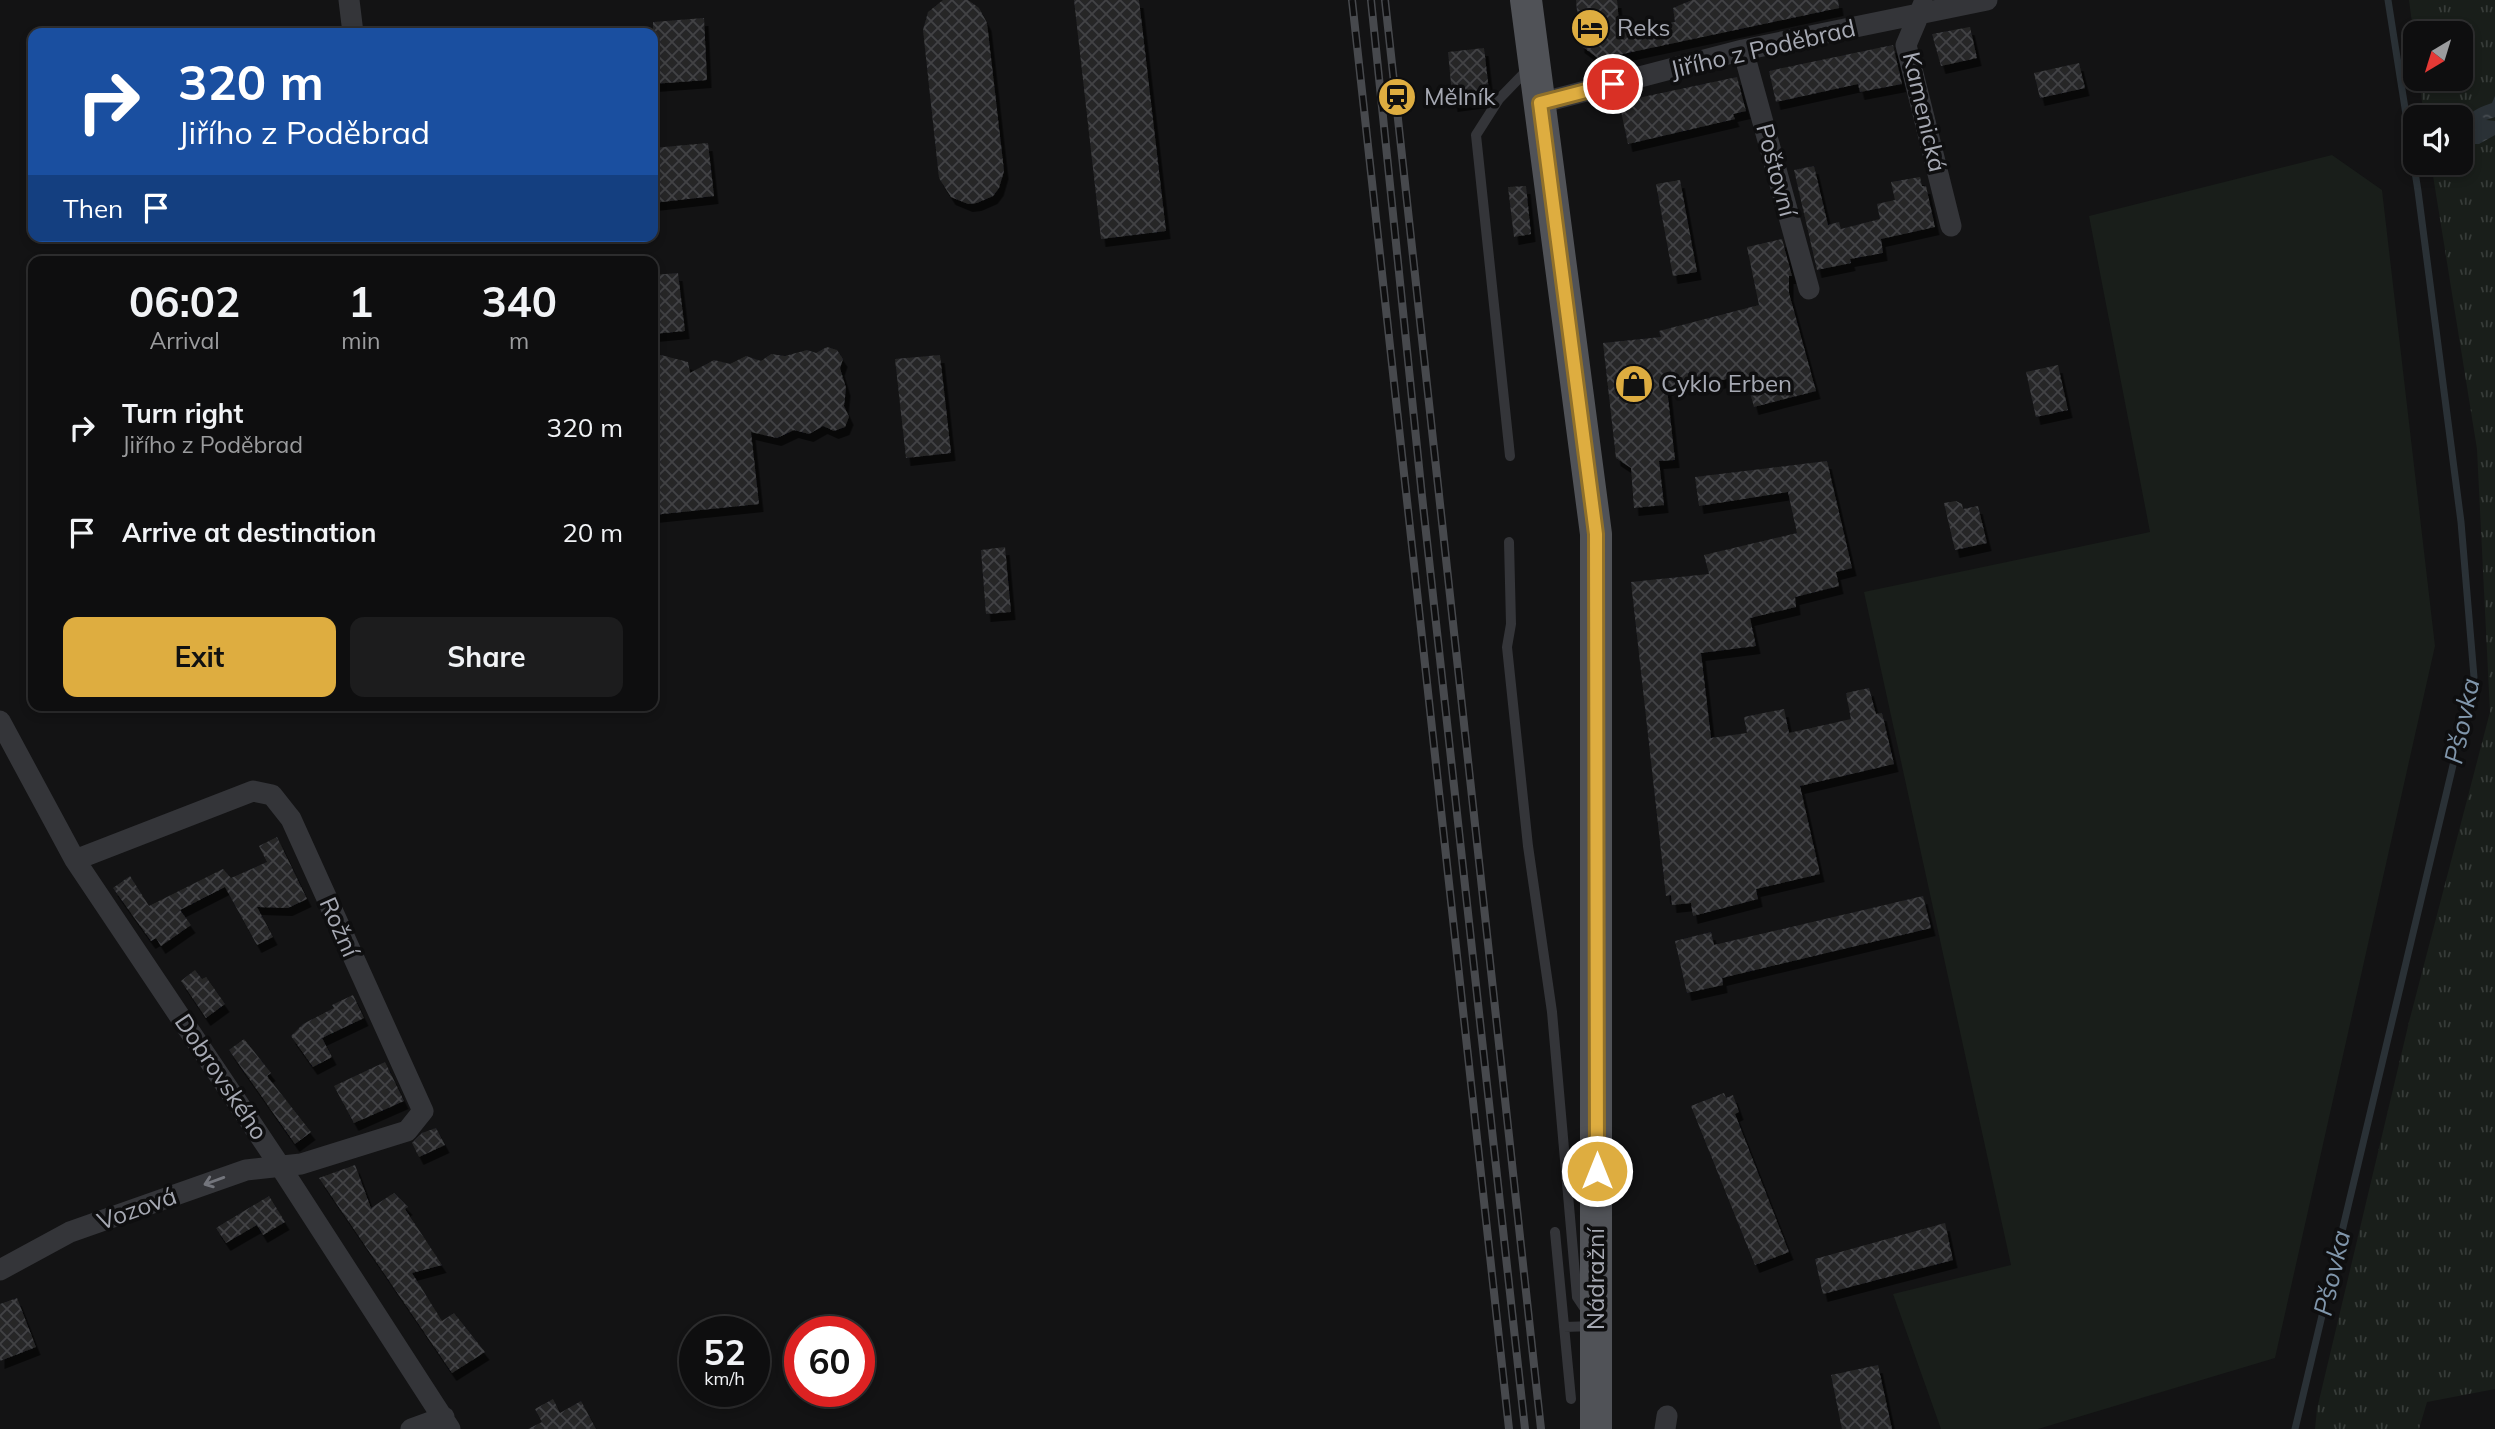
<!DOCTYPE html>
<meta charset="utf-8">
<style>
body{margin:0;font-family:Mulish,sans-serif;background:#1c1c1d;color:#f1f3f6;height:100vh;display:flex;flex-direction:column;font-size:26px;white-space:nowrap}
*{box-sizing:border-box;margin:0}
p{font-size:23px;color:#9b9c9e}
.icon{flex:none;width:38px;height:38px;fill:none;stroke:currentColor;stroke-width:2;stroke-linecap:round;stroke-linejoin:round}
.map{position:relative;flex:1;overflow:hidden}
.panel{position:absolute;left:28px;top:256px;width:630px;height:455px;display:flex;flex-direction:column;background:#0e0e0f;border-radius:14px;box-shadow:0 4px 10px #0003,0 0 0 2px #2e2e2f}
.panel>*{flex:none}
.top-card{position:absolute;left:28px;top:28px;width:630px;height:214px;border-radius:14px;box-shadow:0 4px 10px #0003,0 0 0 2px #2e2e2f;background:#1a4fa0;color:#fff;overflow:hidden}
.needle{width:46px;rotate:218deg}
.tools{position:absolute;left:2403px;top:21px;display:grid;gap:14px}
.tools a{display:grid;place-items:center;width:70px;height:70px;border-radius:14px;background:#0e0e0f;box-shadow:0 4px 10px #0003,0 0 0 2px #2e2e2f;font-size:35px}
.speed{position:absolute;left:679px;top:1316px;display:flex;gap:14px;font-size:35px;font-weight:700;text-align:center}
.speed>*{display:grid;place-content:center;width:91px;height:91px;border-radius:50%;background:#0e0e0f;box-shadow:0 4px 10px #0003,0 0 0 2px #2e2e2f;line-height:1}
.speed small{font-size:18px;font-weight:400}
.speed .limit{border:10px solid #d22;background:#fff;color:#111}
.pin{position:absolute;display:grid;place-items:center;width:60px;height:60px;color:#fff;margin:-30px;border:4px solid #fff;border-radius:50%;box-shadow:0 2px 7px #0007}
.me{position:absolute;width:77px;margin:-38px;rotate:0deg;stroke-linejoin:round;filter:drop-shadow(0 0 5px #0008)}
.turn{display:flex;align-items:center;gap:24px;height:147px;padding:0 35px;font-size:32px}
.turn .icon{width:91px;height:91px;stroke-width:2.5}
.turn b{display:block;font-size:49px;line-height:60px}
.then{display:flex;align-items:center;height:66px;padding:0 35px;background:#0003;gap:14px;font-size:26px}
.eta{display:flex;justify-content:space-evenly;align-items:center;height:119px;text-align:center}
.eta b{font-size:42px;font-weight:700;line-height:49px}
.cta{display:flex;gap:14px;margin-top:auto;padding:14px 35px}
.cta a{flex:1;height:80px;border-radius:14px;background:#dead40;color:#111;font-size:28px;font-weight:700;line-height:80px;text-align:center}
.cta a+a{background:#1c1c1d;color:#f1f3f6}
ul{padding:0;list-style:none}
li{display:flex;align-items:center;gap:21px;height:105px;padding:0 35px}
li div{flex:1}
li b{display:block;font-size:26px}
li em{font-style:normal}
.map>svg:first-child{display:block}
.grass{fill:#191e1a}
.park{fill:url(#park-tufts)}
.water{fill:url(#water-ripples)}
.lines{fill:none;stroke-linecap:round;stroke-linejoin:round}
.stream{stroke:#2a3136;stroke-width:7}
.building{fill:url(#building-cross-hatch);filter:url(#shadow)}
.lane{stroke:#343539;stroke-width:10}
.street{stroke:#343539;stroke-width:21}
.primary{stroke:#505257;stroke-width:32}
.rail-casing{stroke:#47494d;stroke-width:8}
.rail{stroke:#0e0e0f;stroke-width:5;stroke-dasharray:16;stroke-linecap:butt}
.oneway{stroke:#73757c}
.route-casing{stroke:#90702a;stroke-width:18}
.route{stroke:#dead40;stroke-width:12}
.labels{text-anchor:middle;stroke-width:7;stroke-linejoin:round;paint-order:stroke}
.poi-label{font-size:24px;fill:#a6a9b3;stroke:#0e0e0f;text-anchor:start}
.street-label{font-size:24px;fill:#a6a9b3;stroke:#0e0e0f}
.water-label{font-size:26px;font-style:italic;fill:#8096ab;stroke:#0e0e0f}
</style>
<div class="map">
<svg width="2495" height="1429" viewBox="0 0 2495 1429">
<defs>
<pattern id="park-tufts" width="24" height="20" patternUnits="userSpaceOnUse" patternTransform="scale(1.75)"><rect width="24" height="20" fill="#191e1a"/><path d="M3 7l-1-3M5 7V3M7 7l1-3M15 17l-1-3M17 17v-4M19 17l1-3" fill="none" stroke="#373c39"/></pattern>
<pattern id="water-ripples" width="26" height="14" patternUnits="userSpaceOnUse" patternTransform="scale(1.75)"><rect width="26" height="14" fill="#2a3136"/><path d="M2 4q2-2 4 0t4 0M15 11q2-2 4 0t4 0" fill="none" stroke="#464c51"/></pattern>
<pattern id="building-cross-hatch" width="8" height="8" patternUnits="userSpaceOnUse" patternTransform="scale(1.75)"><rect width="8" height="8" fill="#262628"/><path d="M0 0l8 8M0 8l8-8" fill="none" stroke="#424345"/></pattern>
<filter id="shadow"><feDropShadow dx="4.5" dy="8" stdDeviation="0" flood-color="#0009"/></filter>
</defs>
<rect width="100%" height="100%" fill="#131314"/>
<!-- grass -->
<path class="grass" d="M 2332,155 L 2382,190 L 2435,646 L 2275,1358 L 2038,1429 L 1941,1429 L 1893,1294 L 2011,1265 L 1864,592 L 2150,532 L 2089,216 Z"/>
<!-- park -->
<path class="park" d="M 2409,0 L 2495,0 L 2495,1389 L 2427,1402 L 2419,1429 L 2315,1429 L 2317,1409 L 2409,1022 L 2490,712 L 2477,449 L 2431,163 L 2460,163 L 2460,117 L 2424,117 L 2419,79 L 2460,79 L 2460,33 L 2415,33 L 2415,45 Z"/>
<!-- water -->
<path class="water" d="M 2495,96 L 2495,117 L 2486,120 L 2495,121 L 2495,135 L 2479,144 L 2461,144 C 2460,119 2468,111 2492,103 Z"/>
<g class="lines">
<!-- stream -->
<path class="stream" d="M 2295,1429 L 2474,677 L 2461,522 L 2418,191 L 2388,0"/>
</g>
<!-- building -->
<path class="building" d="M 943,0 L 968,0 L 979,8 L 987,23 L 1004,171 L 999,188 L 993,196 L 977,203 L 968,204 L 951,197 L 939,178 L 923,30 L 928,12 Z
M 1074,0 L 1139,0 L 1166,231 L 1101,239 Z
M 1576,0 L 1617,0 L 1620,33 L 1675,22 L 1673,8 L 1692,0 L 1838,0 L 1839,8 L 1599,59 L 1580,45 Z
M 704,18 L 707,80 L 653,84 L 653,22 Z
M 1970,27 L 1977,58 L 1941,66 L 1932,34 Z
M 1893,45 L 1902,84 L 1860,92 L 1858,84 L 1776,102 L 1769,71 Z
M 1484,48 L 1490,99 L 1453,104 L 1448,52 Z
M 2079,63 L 2085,88 L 2040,98 L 2034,73 Z
M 1737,77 L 1746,111 L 1733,114 L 1735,119 L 1628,144 L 1619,102 Z
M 708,143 L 714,196 L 653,203 L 653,148 Z
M 1814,166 L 1828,225 L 1839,222 L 1841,229 L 1880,219 L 1877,204 L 1895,200 L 1891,182 L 1920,177 L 1922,186 L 1926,186 L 1935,227 L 1881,239 L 1883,253 L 1850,259 L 1851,263 L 1817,270 L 1794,170 Z
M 1680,180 L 1697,272 L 1673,276 L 1656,184 Z
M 1526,186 L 1531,234 L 1514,237 L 1508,187 Z
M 1782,239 L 1792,276 L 1789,276 L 1789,293 L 1816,391 L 1754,407 L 1745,374 L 1700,386 L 1698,380 L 1667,388 L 1675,460 L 1659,461 L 1664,505 L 1634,508 L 1631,468 L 1616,458 L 1603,343 L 1661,337 L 1659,331 L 1759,305 L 1747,247 Z
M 678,273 L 685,331 L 653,334 L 653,275 Z
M 827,347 L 837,350 L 843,359 L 840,368 L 846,388 L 844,406 L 849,417 L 845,427 L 834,431 L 823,426 L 809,434 L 794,430 L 777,438 L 751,432 L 759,504 L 653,515 L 653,353 L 688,362 L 690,373 L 714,360 L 730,364 L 746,356 L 761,361 L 771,354 L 785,356 L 807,350 L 816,353 Z
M 940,355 L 951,453 L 906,458 L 895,359 Z
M 2058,365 L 2068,410 L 2036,417 L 2026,372 Z
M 1827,461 L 1852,568 L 1836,572 L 1839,586 L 1795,597 L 1796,607 L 1750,618 L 1756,646 L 1701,653 L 1711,738 L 1747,733 L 1744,717 L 1784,709 L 1789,733 L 1851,719 L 1846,693 L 1869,688 L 1876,714 L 1882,713 L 1894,764 L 1800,786 L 1820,874 L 1756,889 L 1758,899 L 1693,916 L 1691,903 L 1672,905 L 1671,895 L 1666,896 L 1631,582 L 1709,574 L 1704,555 L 1797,533 L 1788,492 L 1699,506 L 1695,477 Z
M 1956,501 L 1962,504 L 1963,509 L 1978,506 L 1987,543 L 1955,550 L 1944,503 Z
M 1005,547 L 1011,612 L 986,614 L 981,550 Z
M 277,837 L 307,899 L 288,908 L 257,907 L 273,937 L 257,945 L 225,887 L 180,910 L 191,925 L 161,946 L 156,938 L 151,941 L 113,888 L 130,876 L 149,906 L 223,869 L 231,878 L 267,862 L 259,846 Z
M 1923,896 L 1931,928 L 1722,978 L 1723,985 L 1687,993 L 1675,941 L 1711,932 L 1714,945 Z
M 195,970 L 202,979 L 206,977 L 225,1004 L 206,1018 L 181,981 Z
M 353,995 L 364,1018 L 322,1038 L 332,1057 L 313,1067 L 291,1036 L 303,1024 L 334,1008 L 332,1005 Z
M 244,1039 L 271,1073 L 267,1076 L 311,1132 L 295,1144 L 229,1050 Z
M 385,1062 L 404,1101 L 354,1123 L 334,1086 Z
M 1724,1093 L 1726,1098 L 1733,1095 L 1739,1112 L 1735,1114 L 1789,1252 L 1755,1265 L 1691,1106 Z
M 436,1128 L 445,1145 L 419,1157 L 412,1143 L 422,1133 Z
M 355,1165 L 371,1208 L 394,1193 L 408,1207 L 405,1209 L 442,1265 L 412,1273 L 442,1321 L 454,1313 L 485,1352 L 452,1373 L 319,1178 Z
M 269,1196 L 285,1222 L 263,1235 L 257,1225 L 226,1243 L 216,1228 Z
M 1945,1223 L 1953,1260 L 1823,1294 L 1815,1259 Z
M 17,1298 L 36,1347 L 0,1361 L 0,1304 Z
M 1878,1365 L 1892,1429 L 1842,1429 L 1831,1375 Z
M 553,1399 L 560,1413 L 581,1401 L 596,1429 L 528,1429 L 542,1422 L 535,1409 Z"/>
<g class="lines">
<!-- lane -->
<path class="lane" d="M 1510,456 L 1476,135 L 1499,99 L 1530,67
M 1509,542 L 1511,624 L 1507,647 L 1528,846 L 1552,1012 L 1577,1297 L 1587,1312
M 1555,1232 L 1571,1399
M 1564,1327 L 1594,1326"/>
<!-- street -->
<path class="street" d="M 349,0 L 353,33
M 1923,5 L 1906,45 L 1951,226
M 1743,50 L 1809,289
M 1540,103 L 1743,50 L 1987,0
M 0,721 L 75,860 L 280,1166 L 450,1429
M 0,1270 L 70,1232 L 246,1170 L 301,1164 L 407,1131 L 423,1111 L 291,819 L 272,795 L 253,791 L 75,860
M 411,1429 L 444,1417
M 1665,1429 L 1667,1416"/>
<!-- primary -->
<path class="primary" d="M 1526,0 L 1596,534 L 1596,1429"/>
<defs>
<path id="rail" d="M 1352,0 L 1509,1429
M 1371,0 L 1422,496 L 1525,1429
M 1385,0 L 1541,1429"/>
</defs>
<!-- rail casing -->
<use href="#rail" class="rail-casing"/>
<!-- rail -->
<use href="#rail" class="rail"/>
</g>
<!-- one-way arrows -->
<defs><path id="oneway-shaft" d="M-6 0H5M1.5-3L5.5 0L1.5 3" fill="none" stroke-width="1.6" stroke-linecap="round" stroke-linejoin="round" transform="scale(1.75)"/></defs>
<use class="oneway" href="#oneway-shaft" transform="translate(214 1181) rotate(160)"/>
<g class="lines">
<defs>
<path id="route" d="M 1597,1171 L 1596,534 L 1540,103 L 1613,84"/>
</defs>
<!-- route casing -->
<use href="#route" class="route-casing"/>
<!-- route -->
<use href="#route" class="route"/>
</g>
<!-- icons -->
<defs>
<symbol id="hotel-disc" viewBox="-11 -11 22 22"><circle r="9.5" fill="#dead40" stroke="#0e0e0f"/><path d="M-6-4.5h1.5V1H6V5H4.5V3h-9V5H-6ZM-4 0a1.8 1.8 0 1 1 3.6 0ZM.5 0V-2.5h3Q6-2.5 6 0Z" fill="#111"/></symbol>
<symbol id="station-disc" viewBox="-11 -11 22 22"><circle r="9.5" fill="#dead40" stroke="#0e0e0f"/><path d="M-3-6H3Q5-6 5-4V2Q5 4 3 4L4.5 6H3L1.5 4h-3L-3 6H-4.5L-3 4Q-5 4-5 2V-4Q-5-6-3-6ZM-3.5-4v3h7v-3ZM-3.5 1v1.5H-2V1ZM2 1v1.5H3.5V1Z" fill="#111"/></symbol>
<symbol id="shop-disc" viewBox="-11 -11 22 22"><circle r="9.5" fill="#dead40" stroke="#0e0e0f"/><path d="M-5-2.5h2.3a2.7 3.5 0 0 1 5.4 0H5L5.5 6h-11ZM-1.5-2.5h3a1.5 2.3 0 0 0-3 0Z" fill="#111"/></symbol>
</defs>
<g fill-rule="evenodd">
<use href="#hotel-disc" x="1568" y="6" width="44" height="44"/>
<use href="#station-disc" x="1375" y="75" width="44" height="44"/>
<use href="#shop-disc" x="1612" y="362" width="44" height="44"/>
</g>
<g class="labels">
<!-- poi labels -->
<g class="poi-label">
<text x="1617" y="36">Reks</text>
<text x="1424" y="105">Mělník</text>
<text x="1661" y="392">Cyklo Erben</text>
</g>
<!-- street labels -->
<g class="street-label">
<text transform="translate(1763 49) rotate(-13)" y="8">Jiřího z Poděbrad</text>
<text transform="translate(1924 112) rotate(77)" y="8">Kamenická</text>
<text transform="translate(1776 170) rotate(75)" y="8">Poštovní</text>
<text transform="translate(339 927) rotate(66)" y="8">Rožní</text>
<text transform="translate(221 1077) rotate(56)" y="8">Dobrovského</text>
<text transform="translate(137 1209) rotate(-20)" y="8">Vozová</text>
<text transform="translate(1596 1279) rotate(-90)" y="8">Nádražní</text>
</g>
<!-- water labels -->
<g class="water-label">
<text transform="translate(2462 721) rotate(-78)" y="9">Pšovka</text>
<text transform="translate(2332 1273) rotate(-77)" y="9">Pšovka</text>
</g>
</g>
</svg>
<div class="tools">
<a><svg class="needle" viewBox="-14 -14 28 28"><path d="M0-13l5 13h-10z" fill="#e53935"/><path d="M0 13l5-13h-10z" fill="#9b9c9e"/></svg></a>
<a><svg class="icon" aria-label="sound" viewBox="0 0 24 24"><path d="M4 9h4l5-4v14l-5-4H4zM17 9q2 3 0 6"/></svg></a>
</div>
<div class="speed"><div>52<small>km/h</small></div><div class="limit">60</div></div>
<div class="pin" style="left:1613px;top:84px;background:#d93025"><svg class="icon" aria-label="arrive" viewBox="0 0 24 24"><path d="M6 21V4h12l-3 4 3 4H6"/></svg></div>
<svg class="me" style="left:1597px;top:1171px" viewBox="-20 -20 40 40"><circle r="17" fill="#dead40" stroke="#fff" stroke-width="3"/><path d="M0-11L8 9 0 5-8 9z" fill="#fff"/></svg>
<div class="top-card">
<div class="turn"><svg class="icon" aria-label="right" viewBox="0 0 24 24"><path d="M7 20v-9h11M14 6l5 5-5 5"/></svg><div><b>320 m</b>Jiřího z Poděbrad</div></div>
<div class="then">Then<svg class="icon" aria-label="arrive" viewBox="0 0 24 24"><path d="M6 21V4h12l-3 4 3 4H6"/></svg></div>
</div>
<section class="panel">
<div class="eta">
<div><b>06:02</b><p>Arrival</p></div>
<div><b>1</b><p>min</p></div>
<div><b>340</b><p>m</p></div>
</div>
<ul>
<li><svg class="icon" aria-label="right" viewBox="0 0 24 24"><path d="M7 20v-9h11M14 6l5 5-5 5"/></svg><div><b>Turn right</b><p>Jiřího z Poděbrad</p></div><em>320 m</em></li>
<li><svg class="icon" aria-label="arrive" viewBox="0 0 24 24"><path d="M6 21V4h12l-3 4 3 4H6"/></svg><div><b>Arrive at destination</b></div><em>20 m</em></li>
</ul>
<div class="cta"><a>Exit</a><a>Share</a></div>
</section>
</div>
